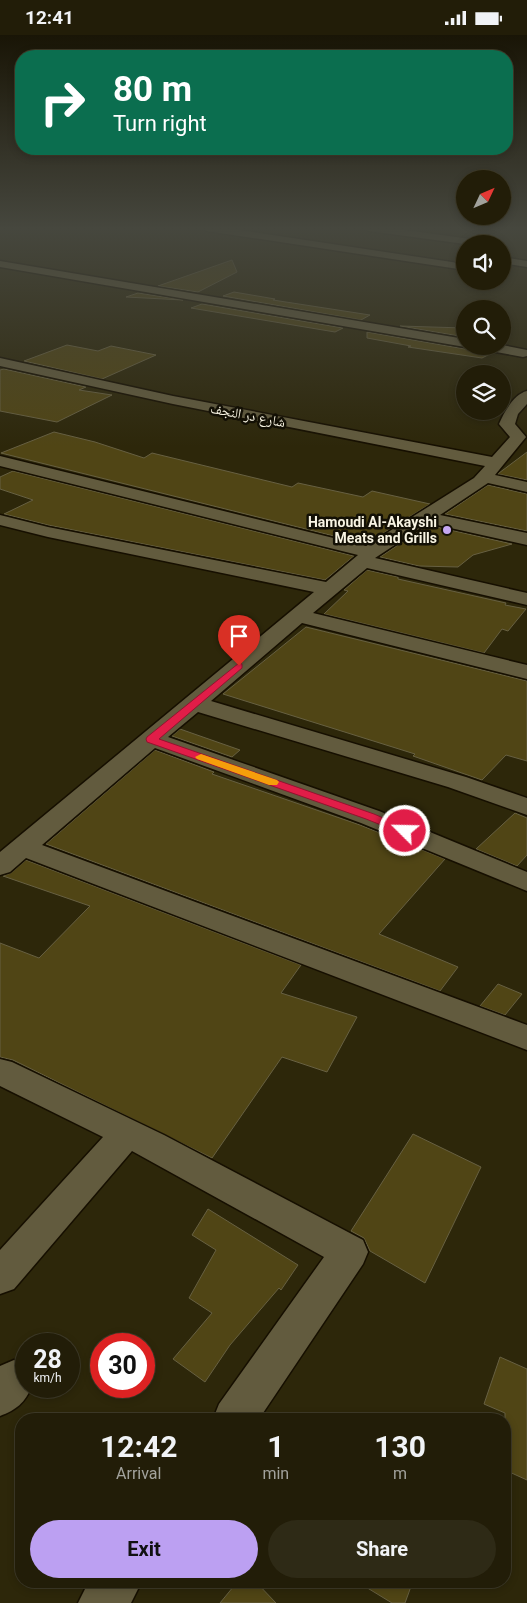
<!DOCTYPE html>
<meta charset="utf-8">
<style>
body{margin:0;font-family:Roboto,"Noto Naskh Arabic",sans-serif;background:#2e2a16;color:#f1f3f6;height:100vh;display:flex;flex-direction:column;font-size:19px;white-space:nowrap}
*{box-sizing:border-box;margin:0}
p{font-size:16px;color:#a2a29c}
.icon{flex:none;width:28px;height:28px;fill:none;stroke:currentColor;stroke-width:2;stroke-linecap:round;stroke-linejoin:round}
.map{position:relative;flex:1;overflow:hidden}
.panel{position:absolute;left:15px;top:1378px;width:496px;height:175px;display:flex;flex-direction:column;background:#221d08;border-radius:20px;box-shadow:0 2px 8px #0003,0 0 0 1px #3f3b29}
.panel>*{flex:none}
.banner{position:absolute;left:15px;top:15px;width:498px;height:105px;border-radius:20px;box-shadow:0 2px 8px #0003,0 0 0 1px #3f3b29;background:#0b6e4f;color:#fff;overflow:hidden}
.needle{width:32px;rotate:46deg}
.buttons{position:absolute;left:456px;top:135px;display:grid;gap:10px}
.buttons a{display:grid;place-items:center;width:55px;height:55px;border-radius:50%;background:#221d08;box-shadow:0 2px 8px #0003,0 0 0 1px #3f3b29;font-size:25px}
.speed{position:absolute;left:15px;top:1298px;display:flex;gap:10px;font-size:25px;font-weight:700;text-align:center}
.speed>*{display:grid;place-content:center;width:65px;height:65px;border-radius:50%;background:#221d08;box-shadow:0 2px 8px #0003,0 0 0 1px #3f3b29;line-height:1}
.speed small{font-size:12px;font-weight:400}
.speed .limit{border:8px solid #d22;background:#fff;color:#111}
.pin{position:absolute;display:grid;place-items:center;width:42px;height:42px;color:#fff;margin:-51px -21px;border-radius:50% 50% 50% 0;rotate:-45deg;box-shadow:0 0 5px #0007}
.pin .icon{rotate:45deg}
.me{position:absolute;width:55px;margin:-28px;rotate:293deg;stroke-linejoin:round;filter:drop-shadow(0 0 4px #0008)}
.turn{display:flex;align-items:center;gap:18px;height:105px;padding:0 15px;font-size:22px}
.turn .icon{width:65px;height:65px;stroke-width:2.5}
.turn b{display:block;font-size:35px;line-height:42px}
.eta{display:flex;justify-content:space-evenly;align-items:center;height:85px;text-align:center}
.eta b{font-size:30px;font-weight:700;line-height:35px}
.primary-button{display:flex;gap:10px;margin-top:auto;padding:10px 15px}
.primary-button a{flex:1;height:58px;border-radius:30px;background:#bca0f2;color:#111;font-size:20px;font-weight:700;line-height:58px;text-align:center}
.primary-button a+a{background:#2e2a16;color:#f1f3f6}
.status{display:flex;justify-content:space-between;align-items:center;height:35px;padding:0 25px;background:#221d08;direction:ltr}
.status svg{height:14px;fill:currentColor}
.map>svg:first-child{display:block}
.building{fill:#504515;stroke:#676042}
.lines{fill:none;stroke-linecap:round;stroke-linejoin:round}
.street-casing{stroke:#160f00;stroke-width:3}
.street{fill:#625b3e;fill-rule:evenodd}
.route{fill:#e11d48;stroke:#92132f}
.slow{fill:#f59e0b}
.poi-dot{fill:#c5a7f1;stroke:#131005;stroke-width:2}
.labels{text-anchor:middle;stroke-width:5;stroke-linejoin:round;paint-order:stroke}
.far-street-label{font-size:14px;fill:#f8f4e3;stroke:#131005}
.far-poi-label{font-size:14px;font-weight:bold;fill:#f8f4e3;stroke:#131005;text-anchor:end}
</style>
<div class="status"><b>12:41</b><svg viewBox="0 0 49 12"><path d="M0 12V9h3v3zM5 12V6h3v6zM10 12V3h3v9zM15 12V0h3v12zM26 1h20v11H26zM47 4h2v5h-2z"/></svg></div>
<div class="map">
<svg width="527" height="1568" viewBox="0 0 527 1568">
<rect width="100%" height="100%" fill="#2d270a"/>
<!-- building -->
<path class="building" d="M 232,225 L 237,237 L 198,257 L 158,251 Z
M 234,257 L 275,264 L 273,265 L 370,280 L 361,285 L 223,261 Z
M 138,258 L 183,265 L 126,262 Z
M 202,269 L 343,293 L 335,297 L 191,273 Z
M 400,291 L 464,293 L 456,297 L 465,298 L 465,302 Z
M 367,297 L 465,314 L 470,311 L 477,311 L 484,317 L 492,318 L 482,323 L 408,312 L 411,311 L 367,303 Z
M 67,310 L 98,316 L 111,311 L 156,320 L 102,344 L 24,326 Z
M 4,334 L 86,352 L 79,355 L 112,360 L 57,387 L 0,376 L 0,335 Z
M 54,397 L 95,407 L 144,423 L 152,418 L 292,452 L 298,448 L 363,462 L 372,456 L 430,469 L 366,509 L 1,418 Z
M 527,417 L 527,445 L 498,439 L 499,438 Z
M 13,436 L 354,521 L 325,545 L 48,490 L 4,479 L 33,465 L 0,454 L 0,442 Z
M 488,450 L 527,459 L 527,496 L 445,479 Z
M 428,490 L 512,509 L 473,520 L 458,532 L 419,531 L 380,522 Z
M 367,535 L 398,542 L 398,544 L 506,568 L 505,570 L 526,574 L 508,596 L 502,594 L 484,618 L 324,579 L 348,556 L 344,555 Z
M 306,592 L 527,646 L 527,726 L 506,720 L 482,745 L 413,721 L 415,719 L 223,659 Z
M 180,694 L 240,715 L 232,722 L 172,701 Z
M 155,715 L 214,737 L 212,739 L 360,790 L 445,824 L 379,899 L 458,932 L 440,956 L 46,809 Z
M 515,778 L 527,783 L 527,820 L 517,831 L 476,814 Z
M 26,825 L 301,930 L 281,958 L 357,982 L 327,1037 L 282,1022 L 212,1123 L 13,1025 L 0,1022 L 0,908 L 39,923 L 90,871 L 3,841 L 11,838 Z
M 498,949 L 522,959 L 505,980 L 480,971 Z
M 413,1099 L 481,1132 L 425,1248 L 370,1216 L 364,1203 L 351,1196 Z
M 208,1174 L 298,1230 L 281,1255 L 279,1253 L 230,1310 L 205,1347 L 173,1324 L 212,1278 L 189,1263 L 216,1215 L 192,1200 Z
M 500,1322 L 527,1334 L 527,1445 L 505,1435 L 505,1378 L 484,1369 Z
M 238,1546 L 255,1546 L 276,1568 L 220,1568 Z
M 356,1546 L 413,1546 L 405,1568 L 392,1568 Z"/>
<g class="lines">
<defs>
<path id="street" d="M 202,193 L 226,193 L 465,229 L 465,235 L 207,196 Z
M 364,193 L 390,193 L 485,206 L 490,209 L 465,209 L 369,196 Z
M 502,222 L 527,226 L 527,232 L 502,228 Z
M 0,226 L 465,304 L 465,311 L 468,311 L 465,312 L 0,232 Z
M 502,310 L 527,315 L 527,321 L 523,322 L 485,315 L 479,311 Z
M 0,323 L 173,361 L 492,422 L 510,402 L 499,389 C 504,377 514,359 527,356 L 527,369 L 518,379 L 515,389 L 526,402 L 495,440 L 527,447 L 527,457 L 488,448 L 440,480 L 527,498 L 527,510 L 428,488 L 375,523 L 527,558 L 527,570 L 367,533 L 313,578 L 527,630 L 527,644 L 302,588 L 211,666 L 466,742 L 527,763 L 527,780 L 448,752 L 198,677 L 168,702 L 379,776 L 527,837 L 527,856 L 361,788 L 155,713 L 42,810 L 527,990 L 527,1015 L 26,823 L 10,837 L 0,840 L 0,817 L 314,557 L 48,502 L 0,490 L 0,480 L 48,492 L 326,547 L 358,520 L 0,431 L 0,421 L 366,511 L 474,443 L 485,431 L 173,369 L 0,331 Z
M 0,1024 L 12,1027 L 164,1100 L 363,1205 L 368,1217 L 363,1229 L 259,1384 L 213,1384 L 219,1369 L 324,1222 L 132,1116 L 14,1254 L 0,1259 L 0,1215 L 103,1102 L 0,1051 Z
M 14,1325 L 26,1330 L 26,1351 L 32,1351 C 25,1368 16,1375 0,1381 L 0,1331 Z
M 89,1546 L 142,1546 L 131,1568 L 78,1568 Z"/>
</defs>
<!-- street casing -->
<use href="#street" class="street-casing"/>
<!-- street -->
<use href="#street" class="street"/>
</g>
<!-- sky -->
<linearGradient id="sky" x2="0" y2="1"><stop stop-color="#191506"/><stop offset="0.47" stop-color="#46473e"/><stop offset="1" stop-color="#46473e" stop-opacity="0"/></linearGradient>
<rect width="527" height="412" fill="url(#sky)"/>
<!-- route -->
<path class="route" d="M 239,628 L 242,629 L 242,633 L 159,704 L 374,779 L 409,794 L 411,796 L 409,798 L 401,798 L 366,784 L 147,707 L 146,704 L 147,702 Z"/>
<!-- slow -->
<path class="slow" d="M 201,719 L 277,745 L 279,747 L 277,750 L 269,750 L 197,724 L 195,722 Z"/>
<!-- markers -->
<circle class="poi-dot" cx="447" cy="495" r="5"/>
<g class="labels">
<!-- far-street labels -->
<g class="far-street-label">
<text transform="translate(248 380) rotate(11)" y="5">شارع در النجف</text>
</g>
<!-- far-poi labels -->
<g class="far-poi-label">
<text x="437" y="492">Hamoudi Al-Akayshi<tspan x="437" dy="16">Meats and Grills</tspan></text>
</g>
</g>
</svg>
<div class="buttons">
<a><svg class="needle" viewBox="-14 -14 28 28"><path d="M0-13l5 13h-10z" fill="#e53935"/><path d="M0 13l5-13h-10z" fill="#a2a29c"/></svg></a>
<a><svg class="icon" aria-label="sound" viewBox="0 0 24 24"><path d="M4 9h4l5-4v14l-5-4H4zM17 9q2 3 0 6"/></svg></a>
<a><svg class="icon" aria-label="search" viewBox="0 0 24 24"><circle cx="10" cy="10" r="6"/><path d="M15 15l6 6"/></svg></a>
<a><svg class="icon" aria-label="layers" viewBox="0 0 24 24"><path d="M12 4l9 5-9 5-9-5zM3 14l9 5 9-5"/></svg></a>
</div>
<div class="speed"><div>28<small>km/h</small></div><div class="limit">30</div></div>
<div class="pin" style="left:239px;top:631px;background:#d93025"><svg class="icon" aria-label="arrive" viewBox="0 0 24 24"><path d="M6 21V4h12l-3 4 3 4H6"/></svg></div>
<svg class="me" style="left:405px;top:796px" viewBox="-20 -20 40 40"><circle r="17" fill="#e11d48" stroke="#fff" stroke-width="3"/><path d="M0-11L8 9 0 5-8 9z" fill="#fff"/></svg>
<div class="banner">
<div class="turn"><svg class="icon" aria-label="right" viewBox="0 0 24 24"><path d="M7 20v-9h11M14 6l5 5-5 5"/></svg><div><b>80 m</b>Turn right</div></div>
</div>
<section class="panel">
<div class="eta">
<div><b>12:42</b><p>Arrival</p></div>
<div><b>1</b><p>min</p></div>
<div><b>130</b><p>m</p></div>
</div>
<div class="primary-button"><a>Exit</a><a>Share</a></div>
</section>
</div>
